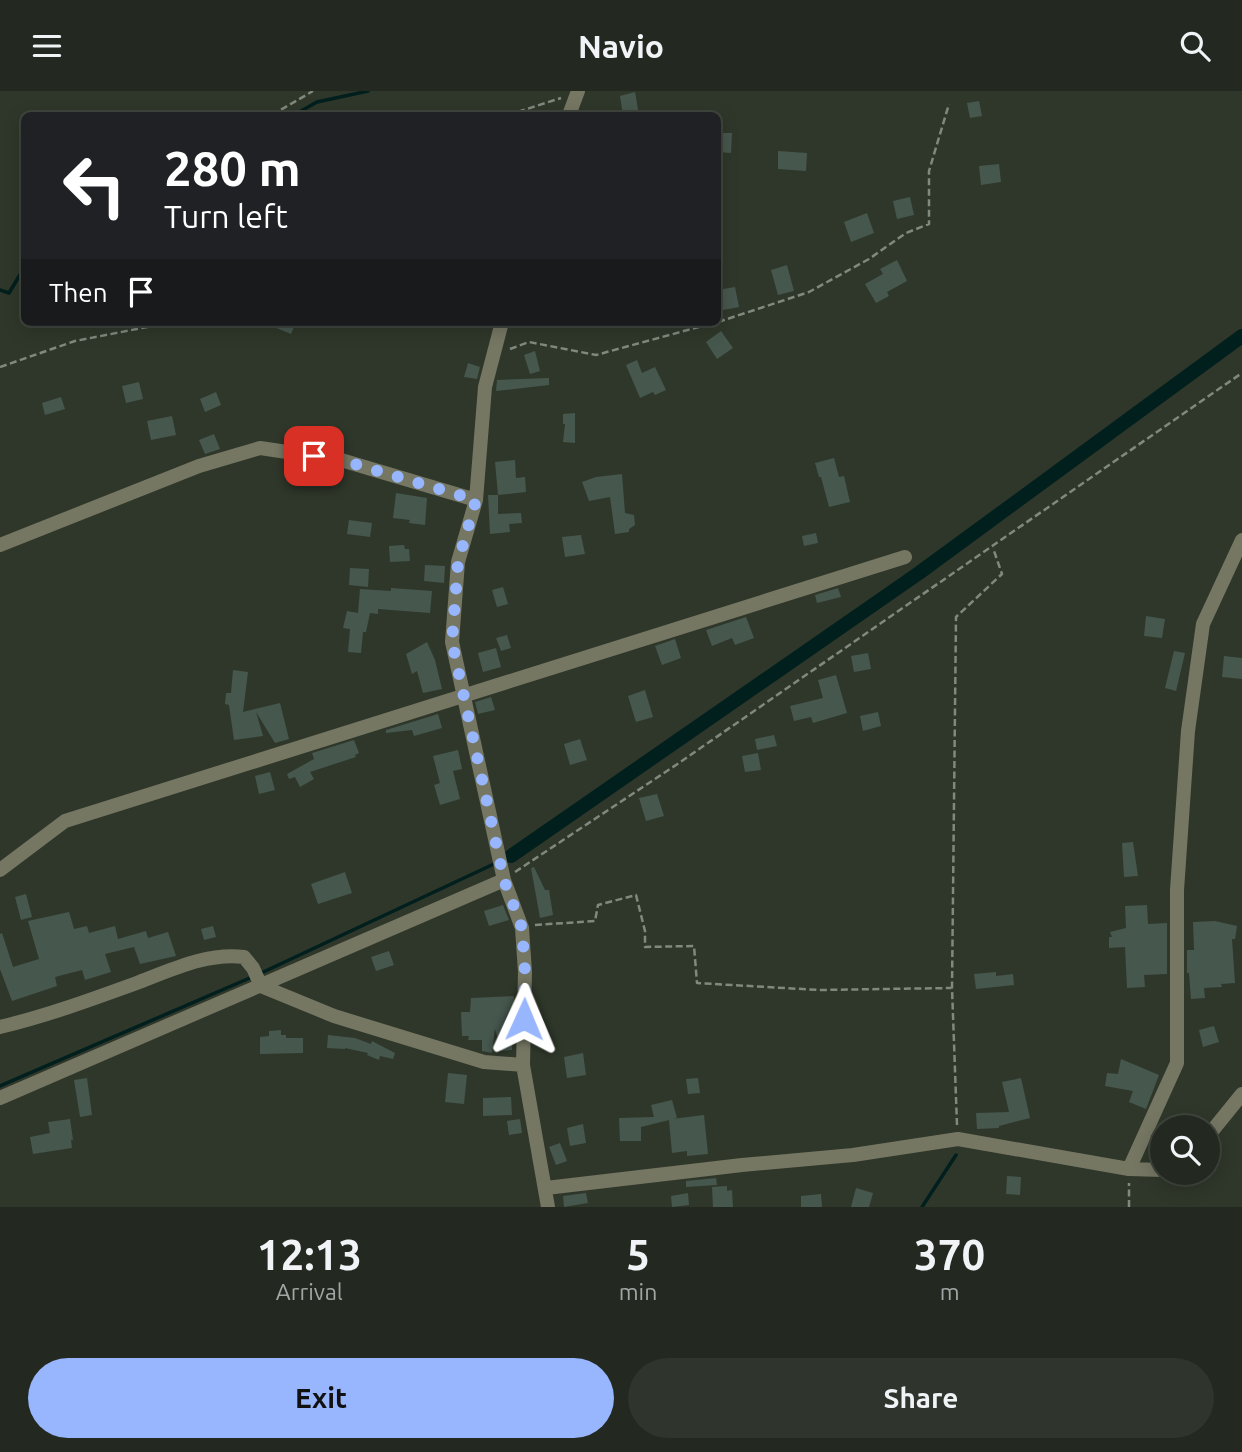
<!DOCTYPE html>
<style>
body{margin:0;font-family:Ubuntu,sans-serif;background:#2f352d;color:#f1f3f6;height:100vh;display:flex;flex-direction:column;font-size:26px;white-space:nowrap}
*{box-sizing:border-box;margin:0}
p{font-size:23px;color:#a3a6a5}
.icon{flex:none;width:38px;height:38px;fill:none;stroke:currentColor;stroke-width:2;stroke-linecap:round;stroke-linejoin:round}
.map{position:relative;height:1116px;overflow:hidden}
.side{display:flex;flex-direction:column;background:#232920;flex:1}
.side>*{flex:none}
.top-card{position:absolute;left:21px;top:21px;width:700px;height:214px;border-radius:10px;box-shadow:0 4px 18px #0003,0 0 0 2px #40453e;background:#202124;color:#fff;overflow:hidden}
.buttons{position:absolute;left:1150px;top:1024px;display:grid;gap:14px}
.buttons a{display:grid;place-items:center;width:70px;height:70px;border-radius:50%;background:#232920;box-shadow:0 4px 18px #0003,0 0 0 2px #40453e;font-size:35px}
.pin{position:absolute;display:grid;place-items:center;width:60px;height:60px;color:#fff;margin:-30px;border-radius:14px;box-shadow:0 4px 10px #0006}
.me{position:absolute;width:77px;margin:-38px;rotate:1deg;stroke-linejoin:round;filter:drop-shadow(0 0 5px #0008)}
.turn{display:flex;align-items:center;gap:24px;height:147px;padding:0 28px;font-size:32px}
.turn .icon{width:91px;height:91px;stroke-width:2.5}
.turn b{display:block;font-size:49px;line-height:60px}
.then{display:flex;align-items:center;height:66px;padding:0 28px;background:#0003;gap:14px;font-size:26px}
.eta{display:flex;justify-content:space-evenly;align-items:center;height:119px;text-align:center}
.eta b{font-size:42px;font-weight:700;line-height:49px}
.cta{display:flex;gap:14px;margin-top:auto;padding:14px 28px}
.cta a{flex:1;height:80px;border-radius:42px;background:#97b6fd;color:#111;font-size:28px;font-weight:700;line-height:80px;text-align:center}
.cta a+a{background:#2f352d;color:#f1f3f6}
header{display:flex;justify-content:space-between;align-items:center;height:91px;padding:0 28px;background:#232920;font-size:32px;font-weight:700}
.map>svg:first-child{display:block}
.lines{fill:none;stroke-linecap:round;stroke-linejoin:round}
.stream{stroke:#001f1d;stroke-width:3.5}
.canal{stroke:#001f1d;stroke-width:14}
.building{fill:#46574e}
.path{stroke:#81887e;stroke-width:2.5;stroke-dasharray:7 3.5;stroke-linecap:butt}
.street{stroke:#767763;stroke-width:14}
.route{stroke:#97b6fd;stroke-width:12;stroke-dasharray:0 21.6}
</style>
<header><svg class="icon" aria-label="menu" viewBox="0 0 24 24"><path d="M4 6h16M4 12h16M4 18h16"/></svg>Navio<svg class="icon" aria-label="search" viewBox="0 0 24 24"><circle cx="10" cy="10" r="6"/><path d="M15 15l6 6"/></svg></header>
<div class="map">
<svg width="1242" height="1116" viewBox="0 0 1242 1116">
<rect width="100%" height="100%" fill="#2f372a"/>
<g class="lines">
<!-- stream -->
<path class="stream" d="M 294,24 L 317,11 L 368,0
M 0,199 L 9,202 L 24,177
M 259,883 L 496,772
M 0,995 L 252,886
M 922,1116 L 956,1064"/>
<!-- canal -->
<path class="canal" d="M 511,765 L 919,482 L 1242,245"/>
</g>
<!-- building -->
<path class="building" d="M 635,1 L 639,24 L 623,24 L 620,5 Z
M 979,10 L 982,25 L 970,27 L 967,12 Z
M 718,42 L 732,42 L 731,62 L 718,61 Z
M 778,60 L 807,62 L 806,80 L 778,78 Z
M 999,73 L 1001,91 L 981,94 L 979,75 Z
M 910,106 L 914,124 L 897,128 L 893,110 Z
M 867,122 L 874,142 L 851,151 L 844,131 Z
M 897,169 L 907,190 L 887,201 L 889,205 L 876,212 L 865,193 L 883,183 L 880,178 Z
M 787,174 L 794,200 L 778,204 L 771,179 Z
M 735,196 L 739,216 L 718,220 L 718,199 Z
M 262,231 L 296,231 L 291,243 Z
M 721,240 L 733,257 L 717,268 L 706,251 Z
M 535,260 L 540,280 L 530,283 L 524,264 Z
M 637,269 L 642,282 L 655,276 L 666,299 L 655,304 L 653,301 L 640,307 L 626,274 Z
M 468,272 L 480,276 L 477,288 L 464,286 Z
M 549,287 L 549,294 L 496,300 L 497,289 Z
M 139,291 L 143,308 L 126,312 L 122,295 Z
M 216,301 L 221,314 L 205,321 L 200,308 Z
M 61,306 L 65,318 L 45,324 L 42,312 Z
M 575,322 L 575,352 L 563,351 L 565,333 L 563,333 L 563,323 Z
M 172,325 L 176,344 L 151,349 L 147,330 Z
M 214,343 L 220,358 L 205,363 L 199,349 Z
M 834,367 L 839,386 L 844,385 L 850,411 L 829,416 L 821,386 L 819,386 L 815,372 Z
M 515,369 L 516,387 L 525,386 L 526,401 L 498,404 L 495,371 Z
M 622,383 L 625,422 L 634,424 L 635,434 L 629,438 L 629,441 L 615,443 L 610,406 L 589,410 L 582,391 L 596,386 Z
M 396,402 L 427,407 L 425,434 L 409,432 L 410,429 L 393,427 Z
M 488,404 L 498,404 L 498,423 L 521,422 L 522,432 L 509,433 L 510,441 L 490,443 Z
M 349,429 L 372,432 L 370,446 L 347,443 Z
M 816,442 L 818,452 L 804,455 L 802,445 Z
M 581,444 L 585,463 L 565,466 L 562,446 Z
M 404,454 L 405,458 L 409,458 L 410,470 L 390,471 L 389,455 Z
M 425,474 L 445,475 L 444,492 L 424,490 Z
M 350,477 L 369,478 L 368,496 L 349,494 Z
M 503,496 L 508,513 L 497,516 L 492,499 Z
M 391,497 L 432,500 L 430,522 L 378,518 L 378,523 L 370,522 L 366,541 L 363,541 L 361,562 L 348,561 L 350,538 L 343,537 L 347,520 L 358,522 L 360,498 L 391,500 Z
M 838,497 L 841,506 L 817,512 L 815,504 Z
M 1146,525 L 1165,528 L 1162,547 L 1144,545 Z
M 746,526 L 754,547 L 735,554 L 732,547 L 712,555 L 706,539 Z
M 507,544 L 511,557 L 501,560 L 496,547 Z
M 675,548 L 681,567 L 662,574 L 655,555 Z
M 427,551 L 435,569 L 442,598 L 423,602 L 417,580 L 412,583 L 406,563 Z
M 496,557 L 501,576 L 483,581 L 478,562 Z
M 1174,560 L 1185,562 L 1176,600 L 1165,597 Z
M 868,562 L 871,578 L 854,581 L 851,565 Z
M 1224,565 L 1242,567 L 1242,588 L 1222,586 Z
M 233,579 L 248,581 L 243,621 L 280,612 L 289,648 L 275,652 L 256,621 L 263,645 L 234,649 L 229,614 L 225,613 L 226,602 L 231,602 Z
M 836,584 L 847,622 L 813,632 L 811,626 L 794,630 L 790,615 L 823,607 L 818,589 Z
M 645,599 L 653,626 L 636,631 L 628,605 Z
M 491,606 L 495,619 L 478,623 L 475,611 Z
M 878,621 L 881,635 L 863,640 L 860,625 Z
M 438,623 L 442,637 L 414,645 L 412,639 L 386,642 L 386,639 Z
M 774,644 L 777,655 L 757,659 L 755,648 Z
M 580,648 L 587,669 L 570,674 L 564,653 Z
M 354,649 L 359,662 L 355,664 L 356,666 L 310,681 L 314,688 L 300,696 L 295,686 L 289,688 L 287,683 L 314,668 L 312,662 Z
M 458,659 L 462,678 L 453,680 L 460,708 L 440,714 L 434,694 L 440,692 L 433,665 Z
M 758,662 L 761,679 L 745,681 L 742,665 Z
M 270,681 L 275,699 L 259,703 L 255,685 Z
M 657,703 L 664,725 L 646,730 L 639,707 Z
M 1133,751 L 1138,785 L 1124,786 L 1122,752 Z
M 534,776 L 545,799 L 549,799 L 553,824 L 540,827 L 531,777 Z
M 345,781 L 352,802 L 318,813 L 311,793 Z
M 26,803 L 32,826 L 21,829 L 15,806 Z
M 503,814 L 509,829 L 489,835 L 484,820 Z
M 1147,814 L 1148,833 L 1167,832 L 1167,883 L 1144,884 L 1145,896 L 1127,897 L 1125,856 L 1109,857 L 1109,846 L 1112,846 L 1110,841 L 1126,837 L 1125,815 Z
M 69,821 L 74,838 L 87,835 L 89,842 L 115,835 L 118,848 L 146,840 L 148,847 L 168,841 L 176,865 L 140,873 L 134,856 L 105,863 L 111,881 L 85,889 L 82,879 L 55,886 L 57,895 L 12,910 L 0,878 L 0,843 L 2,842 L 13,876 L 39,868 L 28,830 Z
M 1215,830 L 1237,835 L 1235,848 L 1232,848 L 1235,892 L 1221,893 L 1222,896 L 1204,897 L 1205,907 L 1191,908 L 1189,882 L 1187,882 L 1187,859 L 1194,859 L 1193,831 Z
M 213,835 L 216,846 L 204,849 L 201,838 Z
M 389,860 L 394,874 L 376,880 L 371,866 Z
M 996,881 L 996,885 L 1013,883 L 1014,894 L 976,898 L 974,883 Z
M 514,905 L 512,959 L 501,960 L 495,938 L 492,962 L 482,960 L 482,949 L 468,949 L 469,945 L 462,945 L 461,921 L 470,921 L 471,907 Z
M 1214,935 L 1219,951 L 1203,956 L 1199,939 Z
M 281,939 L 281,944 L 286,944 L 286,947 L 303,947 L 303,962 L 260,963 L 260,946 L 269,945 L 269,940 Z
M 328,944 L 355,947 L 371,953 L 372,950 L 395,962 L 393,968 L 380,965 L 379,969 L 367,964 L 368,962 L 345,957 L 345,958 L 327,957 Z
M 583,962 L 586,984 L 567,987 L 564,966 Z
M 1121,968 L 1159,984 L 1146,1018 L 1129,1011 L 1133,1000 L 1105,995 L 1107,982 L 1118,983 Z
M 448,982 L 467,984 L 464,1013 L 445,1011 Z
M 87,987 L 92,1024 L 80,1026 L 74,989 Z
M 698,987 L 700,1002 L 688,1003 L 686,988 Z
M 1021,987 L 1030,1027 L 999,1035 L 999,1037 L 977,1038 L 976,1022 L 1009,1021 L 1002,991 Z
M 511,1006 L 512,1024 L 483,1025 L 483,1007 Z
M 672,1009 L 677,1027 L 672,1028 L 704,1024 L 708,1063 L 687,1065 L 687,1060 L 672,1062 L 669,1029 L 641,1036 L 641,1050 L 620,1050 L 619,1027 L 654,1026 L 651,1014 Z
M 70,1028 L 73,1049 L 71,1049 L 72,1057 L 33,1063 L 30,1046 L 50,1042 L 48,1031 Z
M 520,1028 L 522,1042 L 509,1044 L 507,1030 Z
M 583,1033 L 586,1052 L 570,1055 L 567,1037 Z
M 560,1052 L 567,1070 L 556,1074 L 549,1056 Z
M 1007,1085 L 1021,1086 L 1020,1104 L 1006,1103 Z
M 716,1087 L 717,1094 L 686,1096 L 686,1090 Z
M 727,1095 L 727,1100 L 732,1099 L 733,1116 L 713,1116 L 712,1096 Z
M 856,1097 L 873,1102 L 869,1116 L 851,1116 Z
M 586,1102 L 588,1112 L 564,1116 L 563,1105 Z
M 688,1102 L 689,1114 L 672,1116 L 671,1105 Z
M 821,1103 L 822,1116 L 801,1116 L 801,1105 Z"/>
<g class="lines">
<!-- path -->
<path class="path" d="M 272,24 L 313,0
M 508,24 L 561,7
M 718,231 L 809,201 L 869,168 L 906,142 L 929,133 L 929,80 L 949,13
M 510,258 L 529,251 L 596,264 L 717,231
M 0,276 L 75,250 L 173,231
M 515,781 L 679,672 L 1242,282
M 535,834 L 595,830 L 598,814 L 636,804 L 645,840 L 645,856 L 694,855 L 697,892 L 819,899 L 951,897
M 957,1034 L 952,897 L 956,526 L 1002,483 L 993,457
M 1129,1116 L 1129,1092"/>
<!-- street -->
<path class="street" d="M 569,24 L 578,0
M 502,231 L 485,296 L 476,409 L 458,471 L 452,551 L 504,789 L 522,837 L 525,881 L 523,974 L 548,1116
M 0,454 L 199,375 L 260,357 L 341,369 L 476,409
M 0,779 L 65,730 L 905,466
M 0,936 C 46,925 90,909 134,893 C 169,880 207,861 244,866 L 253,877 L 261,895 L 334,925 L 484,971 L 523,974
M 0,1007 L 504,789
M 1208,1045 L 1242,1003
M 1129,1078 L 1162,1079
M 546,1097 L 742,1074 L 853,1064 L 958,1048 L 1129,1078 L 1177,972 L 1177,799 L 1188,640 L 1203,533 L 1242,449"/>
</g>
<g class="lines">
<!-- route -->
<path class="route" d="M 314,365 L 341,369 L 476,409 L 458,471 L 452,551 L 504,789 L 522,837 L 525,881 L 524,928"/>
</g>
</svg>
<div class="buttons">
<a><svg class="icon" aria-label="search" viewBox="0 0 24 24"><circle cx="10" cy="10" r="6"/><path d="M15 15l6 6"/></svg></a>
</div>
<div class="pin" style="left:314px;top:365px;background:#d93025"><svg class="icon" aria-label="arrive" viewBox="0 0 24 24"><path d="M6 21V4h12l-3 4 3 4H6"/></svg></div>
<svg class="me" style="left:524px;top:928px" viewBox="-20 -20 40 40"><path d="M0-17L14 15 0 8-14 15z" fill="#97b6fd" stroke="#fff" stroke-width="4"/></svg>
<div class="top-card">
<div class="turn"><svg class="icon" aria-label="left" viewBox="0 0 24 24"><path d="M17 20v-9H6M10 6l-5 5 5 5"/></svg><div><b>280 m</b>Turn left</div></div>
<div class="then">Then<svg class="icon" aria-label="arrive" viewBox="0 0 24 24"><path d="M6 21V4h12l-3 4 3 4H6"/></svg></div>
</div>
</div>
<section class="side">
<div class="eta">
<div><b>12:13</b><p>Arrival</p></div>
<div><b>5</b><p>min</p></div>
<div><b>370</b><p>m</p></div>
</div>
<div class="cta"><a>Exit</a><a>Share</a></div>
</section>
